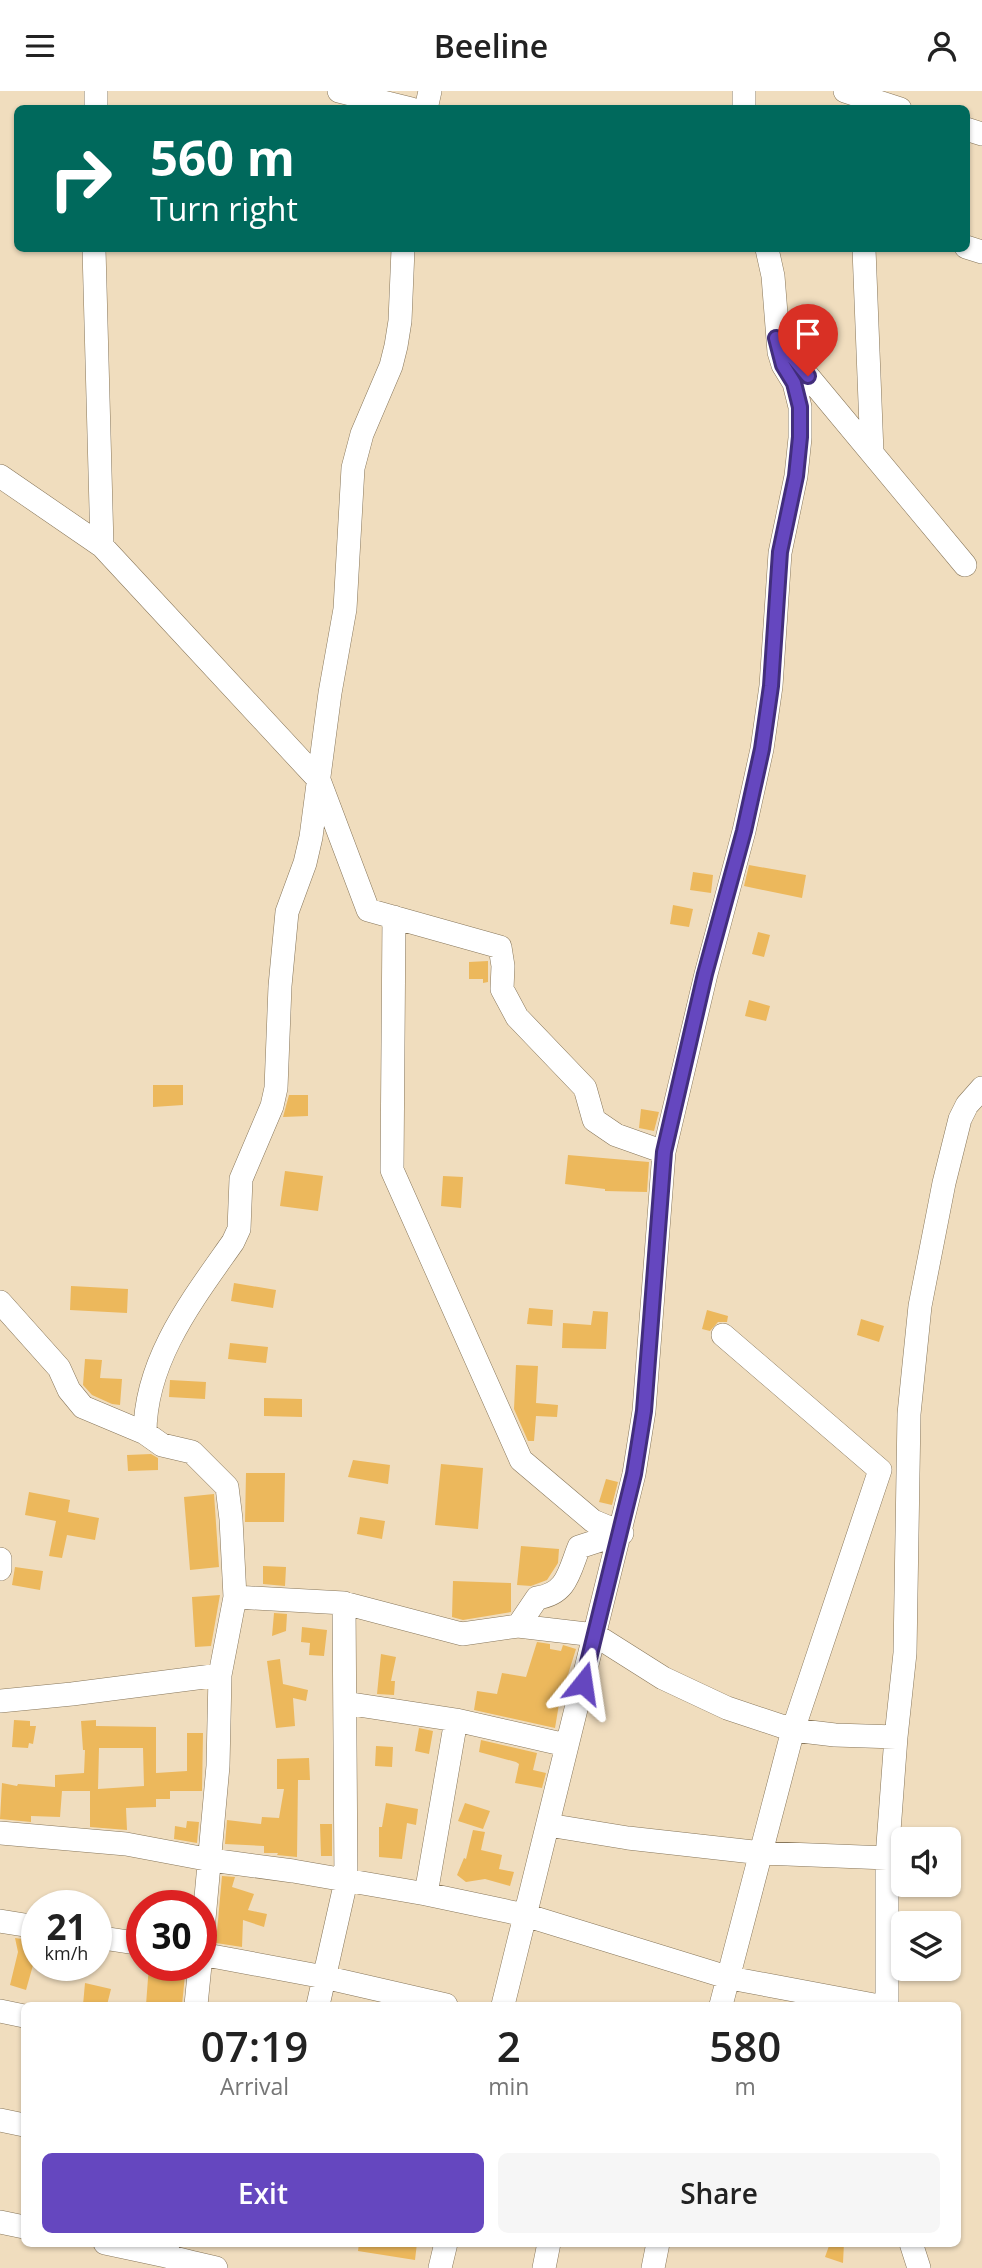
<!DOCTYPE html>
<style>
body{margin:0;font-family:"Open Sans",sans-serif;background:#f6f6f6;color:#222;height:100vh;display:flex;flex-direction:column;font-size:26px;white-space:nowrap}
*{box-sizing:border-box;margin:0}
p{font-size:23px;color:#767676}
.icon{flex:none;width:38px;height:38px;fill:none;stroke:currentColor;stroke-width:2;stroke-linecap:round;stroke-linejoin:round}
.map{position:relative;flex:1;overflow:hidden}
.panel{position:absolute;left:21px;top:1911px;width:940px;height:245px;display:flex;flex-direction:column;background:#fff;border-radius:10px;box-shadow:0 2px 5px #0004}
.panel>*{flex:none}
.hud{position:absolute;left:14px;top:14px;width:956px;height:147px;border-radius:10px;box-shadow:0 2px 5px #0004;background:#00695c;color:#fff;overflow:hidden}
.tools{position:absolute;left:891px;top:1736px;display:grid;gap:14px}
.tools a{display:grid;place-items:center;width:70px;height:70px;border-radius:10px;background:#fff;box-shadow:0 2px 5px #0004;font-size:35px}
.speed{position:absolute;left:21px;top:1799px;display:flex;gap:14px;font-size:35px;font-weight:700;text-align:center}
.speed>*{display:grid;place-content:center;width:91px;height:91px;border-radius:50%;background:#fff;box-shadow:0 2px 5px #0004;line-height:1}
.speed small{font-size:18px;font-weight:400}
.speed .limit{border:10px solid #d22;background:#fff;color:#111}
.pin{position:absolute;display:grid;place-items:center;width:60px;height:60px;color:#fff;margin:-72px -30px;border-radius:50% 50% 50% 0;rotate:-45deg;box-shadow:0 0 7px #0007}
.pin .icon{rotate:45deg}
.me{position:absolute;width:77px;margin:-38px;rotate:15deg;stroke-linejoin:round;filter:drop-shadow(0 0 5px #0008)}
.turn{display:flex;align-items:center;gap:24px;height:147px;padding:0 21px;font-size:32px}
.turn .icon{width:91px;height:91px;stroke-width:2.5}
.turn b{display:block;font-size:49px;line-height:60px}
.eta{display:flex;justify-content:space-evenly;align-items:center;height:119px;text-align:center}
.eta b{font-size:42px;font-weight:600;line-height:49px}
.cta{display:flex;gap:14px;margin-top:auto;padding:14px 21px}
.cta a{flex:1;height:80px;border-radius:10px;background:#6547bf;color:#fff;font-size:28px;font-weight:600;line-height:80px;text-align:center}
.cta a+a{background:#f6f6f6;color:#222}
header{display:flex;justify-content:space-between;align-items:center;height:91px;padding:0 21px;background:#fff;font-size:32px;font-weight:600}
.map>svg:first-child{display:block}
.building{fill:#ecb85c;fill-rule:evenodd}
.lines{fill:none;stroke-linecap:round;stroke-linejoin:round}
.minor-casing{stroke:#87765a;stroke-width:24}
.minor{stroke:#fff;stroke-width:23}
.route-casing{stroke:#422e7c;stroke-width:18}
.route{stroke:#6547bf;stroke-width:12}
</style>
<header><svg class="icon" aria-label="menu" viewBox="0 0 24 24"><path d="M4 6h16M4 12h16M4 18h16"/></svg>Beeline<svg class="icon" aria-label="person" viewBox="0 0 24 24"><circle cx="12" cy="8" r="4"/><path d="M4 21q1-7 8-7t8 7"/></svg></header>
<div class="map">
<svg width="982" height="2177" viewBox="0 0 982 2177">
<rect width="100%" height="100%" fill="#f0ddbe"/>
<!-- building -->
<path class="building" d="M 749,774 L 806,784 L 802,807 L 744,795 Z
M 693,781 L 713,784 L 711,802 L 690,799 Z
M 673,814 L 693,818 L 689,836 L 670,833 Z
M 758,841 L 770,844 L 764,866 L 752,863 Z
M 488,870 L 488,891 L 483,892 L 483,888 L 469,888 L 469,871 Z
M 749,909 L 770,915 L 766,930 L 745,925 Z
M 153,994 L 183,994 L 183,1014 L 153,1016 Z
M 289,1004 L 308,1004 L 308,1025 L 283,1026 Z
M 641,1018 L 659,1021 L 654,1040 L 639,1037 Z
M 568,1064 L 649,1071 L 647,1101 L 605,1100 L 605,1098 L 565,1093 Z
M 285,1080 L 323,1085 L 318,1120 L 280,1115 Z
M 443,1085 L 463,1086 L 461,1117 L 441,1115 Z
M 234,1192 L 276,1199 L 273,1217 L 231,1210 Z
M 71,1195 L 128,1198 L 127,1222 L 70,1219 Z
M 529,1217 L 553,1219 L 552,1235 L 527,1233 Z
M 707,1219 L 728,1225 L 727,1231 L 718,1231 L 710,1240 L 702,1238 Z
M 593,1220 L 608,1221 L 606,1258 L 562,1257 L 563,1232 L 591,1234 Z
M 861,1228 L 884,1235 L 879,1251 L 857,1244 Z
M 230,1252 L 268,1256 L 266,1272 L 228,1268 Z
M 85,1268 L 102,1269 L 100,1287 L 122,1288 L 120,1314 L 112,1313 L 92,1304 L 83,1294 Z
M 516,1274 L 538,1275 L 536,1312 L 558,1314 L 557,1326 L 536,1325 L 534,1350 L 528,1350 L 514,1318 Z
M 170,1289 L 206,1291 L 205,1308 L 169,1306 Z
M 264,1307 L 302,1308 L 302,1326 L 264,1325 Z
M 151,1363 L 158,1367 L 158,1379 L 128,1380 L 127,1364 Z
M 353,1369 L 390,1374 L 388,1393 L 348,1386 Z
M 441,1373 L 483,1377 L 478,1438 L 435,1434 Z
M 246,1382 L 285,1382 L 284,1431 L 245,1431 Z
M 606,1388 L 618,1391 L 612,1414 L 599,1411 Z
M 29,1401 L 70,1409 L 68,1421 L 99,1427 L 95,1449 L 67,1444 L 62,1467 L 49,1465 L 56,1430 L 25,1424 Z
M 214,1403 L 219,1476 L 190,1479 L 184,1406 Z
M 360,1426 L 385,1430 L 382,1448 L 357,1443 Z
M 521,1455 L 559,1458 L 558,1472 L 547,1489 L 531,1495 L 517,1494 Z
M 263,1475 L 286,1476 L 285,1495 L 263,1493 Z
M 15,1476 L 43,1480 L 40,1499 L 12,1494 Z
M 453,1490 L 511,1492 L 511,1521 L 463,1529 L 452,1526 Z
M 220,1504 L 211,1555 L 195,1556 L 192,1506 Z
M 274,1522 L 287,1523 L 286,1540 L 272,1545 Z
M 302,1536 L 327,1539 L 324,1565 L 309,1564 L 310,1552 L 301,1551 Z
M 537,1551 L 550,1553 L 550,1558 L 561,1560 L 563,1554 L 576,1558 L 565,1593 L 567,1594 L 563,1614 L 559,1613 L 555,1637 L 474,1619 L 477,1600 L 497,1603 L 502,1582 L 526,1586 Z
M 381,1563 L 396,1566 L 391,1590 L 395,1590 L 394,1604 L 377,1603 Z
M 280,1568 L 283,1593 L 308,1599 L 306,1610 L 293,1607 L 295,1635 L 276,1637 L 267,1570 Z
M 14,1629 L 30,1630 L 30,1635 L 36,1635 L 33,1653 L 29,1652 L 28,1657 L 12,1656 Z
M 96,1629 L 96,1635 L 156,1636 L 156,1682 L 187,1680 L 187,1642 L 203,1642 L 202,1700 L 170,1700 L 170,1708 L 156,1708 L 156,1716 L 126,1717 L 127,1739 L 90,1736 L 90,1700 L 62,1700 L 60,1726 L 31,1725 L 31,1731 L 0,1728 L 2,1692 L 17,1695 L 18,1693 L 55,1696 L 55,1684 L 84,1682 L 85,1659 L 83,1659 L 81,1630 ZM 99,1657 L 143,1657 L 144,1695 L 98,1698 Z
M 419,1637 L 433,1640 L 429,1663 L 415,1660 Z
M 481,1649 L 537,1662 L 533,1679 L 546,1682 L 542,1697 L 515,1692 L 519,1673 L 516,1671 L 479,1661 Z
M 376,1655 L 393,1656 L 392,1676 L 375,1675 Z
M 309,1667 L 310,1689 L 298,1689 L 297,1766 L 277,1764 L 278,1762 L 264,1762 L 264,1755 L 225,1753 L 227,1729 L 261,1733 L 262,1726 L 279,1727 L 284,1698 L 277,1698 L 277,1668 Z
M 386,1712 L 418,1718 L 416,1734 L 407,1732 L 402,1768 L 379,1766 L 379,1736 L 382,1736 Z
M 465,1712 L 490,1720 L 483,1738 L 458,1730 Z
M 187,1730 L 199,1731 L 197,1752 L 174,1748 L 175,1735 L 186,1737 Z
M 320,1733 L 332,1733 L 332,1765 L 321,1765 Z
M 473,1739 L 485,1741 L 481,1759 L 502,1764 L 499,1778 L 514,1781 L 510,1795 L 485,1788 L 466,1791 L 457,1784 L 464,1767 L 466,1768 Z
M 222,1785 L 235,1786 L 232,1796 L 254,1803 L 248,1819 L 267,1823 L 264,1836 L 243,1829 L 242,1856 L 216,1852 Z
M 15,1847 L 37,1850 L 37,1860 L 26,1899 L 10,1894 L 18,1861 Z
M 149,1874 L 186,1874 L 182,1914 L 146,1914 Z
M 85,1892 L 111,1898 L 107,1914 L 83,1914 Z
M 359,2152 L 417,2152 L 415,2169 L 358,2160 Z
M 830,2152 L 844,2152 L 843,2172 L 825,2166 Z"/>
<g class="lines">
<defs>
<path id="minor" d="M 339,0 L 411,18
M 845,0 L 900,18
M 96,18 L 96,0
M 426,18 L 430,0
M 744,18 L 744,0
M 966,38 L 982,43
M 966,156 L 982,161
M 94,158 L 102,455
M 864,158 L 872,362
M 787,260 L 965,474
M 0,385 L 102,455 L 319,689 L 368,819 L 500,856 L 503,875 L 502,898 L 517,926 L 585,997 L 594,1029 L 616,1044 L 664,1061
M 394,826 L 392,1079 L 521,1369 L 593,1430 L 622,1442
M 0,1211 L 59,1277 L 69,1299 L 83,1316 L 145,1342
M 0,1468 L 0,1478
M 235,1506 L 344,1512 L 462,1543 L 518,1535 L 537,1507 C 567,1503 569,1481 579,1456 L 622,1442
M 518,1535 L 595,1544 L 663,1587 L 727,1617 L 793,1639 L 835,1644 L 896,1646
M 0,1610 L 72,1603 L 220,1584
M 345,1612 L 456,1629 L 566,1654
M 548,1734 L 628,1747 L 762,1762 L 887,1767
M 0,1742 L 126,1753 L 211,1769 L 293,1780 L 426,1803 L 525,1824 L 730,1887 L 874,1914
M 426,1803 L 456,1629
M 0,1830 L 37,1836
M 96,1846 L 142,1853
M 201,1861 L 218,1675 L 220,1584 L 235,1506 L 231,1428 L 227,1396 L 192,1361 L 162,1354 L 145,1342 C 145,1269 193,1208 233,1151 L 239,1138 L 241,1088 L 272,1015 L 276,997 L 280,895 L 287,821 L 305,772 L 311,746 L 330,602 L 345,518 L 353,377 L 362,343 L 391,275 L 396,255 L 400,230 L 403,158
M 201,1863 L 324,1886 L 446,1914
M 196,1914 L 200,1874
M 318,1914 L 346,1790 L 344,1512
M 503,1914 L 634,1383 L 644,1320 L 664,1061 L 706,883 L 744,740 L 762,658 L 771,595 L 780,462 L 796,385 L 800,347 L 800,316 L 794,292 L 783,274 L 779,261 L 773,185 L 767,158
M 721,1914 L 793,1639 L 880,1379 L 723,1244
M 887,1914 L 887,1767 L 896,1646 L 905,1562 L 909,1323 L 920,1215 L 944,1092 L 960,1028 L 967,1014 L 982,997
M 0,1920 L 24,1925
M 0,2029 L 24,2034
M 0,2131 L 24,2136
M 105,2152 L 166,2165
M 168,2152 L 166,2165 L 190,2171 L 189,2177
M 911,2152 L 919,2177
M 190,2171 L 216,2177
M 440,2177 L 446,2152
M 544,2177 L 549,2152
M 653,2177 L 658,2152"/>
</defs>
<!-- minor casing -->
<use href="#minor" class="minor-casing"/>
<!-- minor -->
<use href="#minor" class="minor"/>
</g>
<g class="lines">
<defs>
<path id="route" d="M 583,1592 L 634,1383 L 644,1320 L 664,1061 L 705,883 L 744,740 L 762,658 L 771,595 L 780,461 L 796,385 L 800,346 L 800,316 L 794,292 L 783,274 L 776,247 L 808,285"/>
</defs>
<!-- route casing -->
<use href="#route" class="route-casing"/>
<!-- route -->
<use href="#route" class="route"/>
</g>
</svg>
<div class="tools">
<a><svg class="icon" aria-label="sound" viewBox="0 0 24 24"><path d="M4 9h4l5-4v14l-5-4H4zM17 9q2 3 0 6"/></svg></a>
<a><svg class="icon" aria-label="layers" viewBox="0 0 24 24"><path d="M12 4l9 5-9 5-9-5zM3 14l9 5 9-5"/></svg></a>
</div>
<div class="speed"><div>21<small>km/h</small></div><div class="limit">30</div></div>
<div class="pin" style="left:808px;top:285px;background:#d93025"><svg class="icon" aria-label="arrive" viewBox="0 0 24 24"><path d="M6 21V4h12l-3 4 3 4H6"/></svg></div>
<svg class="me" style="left:583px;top:1592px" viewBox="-20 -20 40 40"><path d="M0-17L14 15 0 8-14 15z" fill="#6547bf" stroke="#fff" stroke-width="4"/></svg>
<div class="hud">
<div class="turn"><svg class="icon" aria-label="right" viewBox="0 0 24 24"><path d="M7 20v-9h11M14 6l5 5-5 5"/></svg><div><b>560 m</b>Turn right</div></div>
</div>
<section class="panel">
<div class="eta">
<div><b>07:19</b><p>Arrival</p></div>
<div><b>2</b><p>min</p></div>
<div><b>580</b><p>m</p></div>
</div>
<div class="cta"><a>Exit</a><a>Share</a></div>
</section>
</div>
